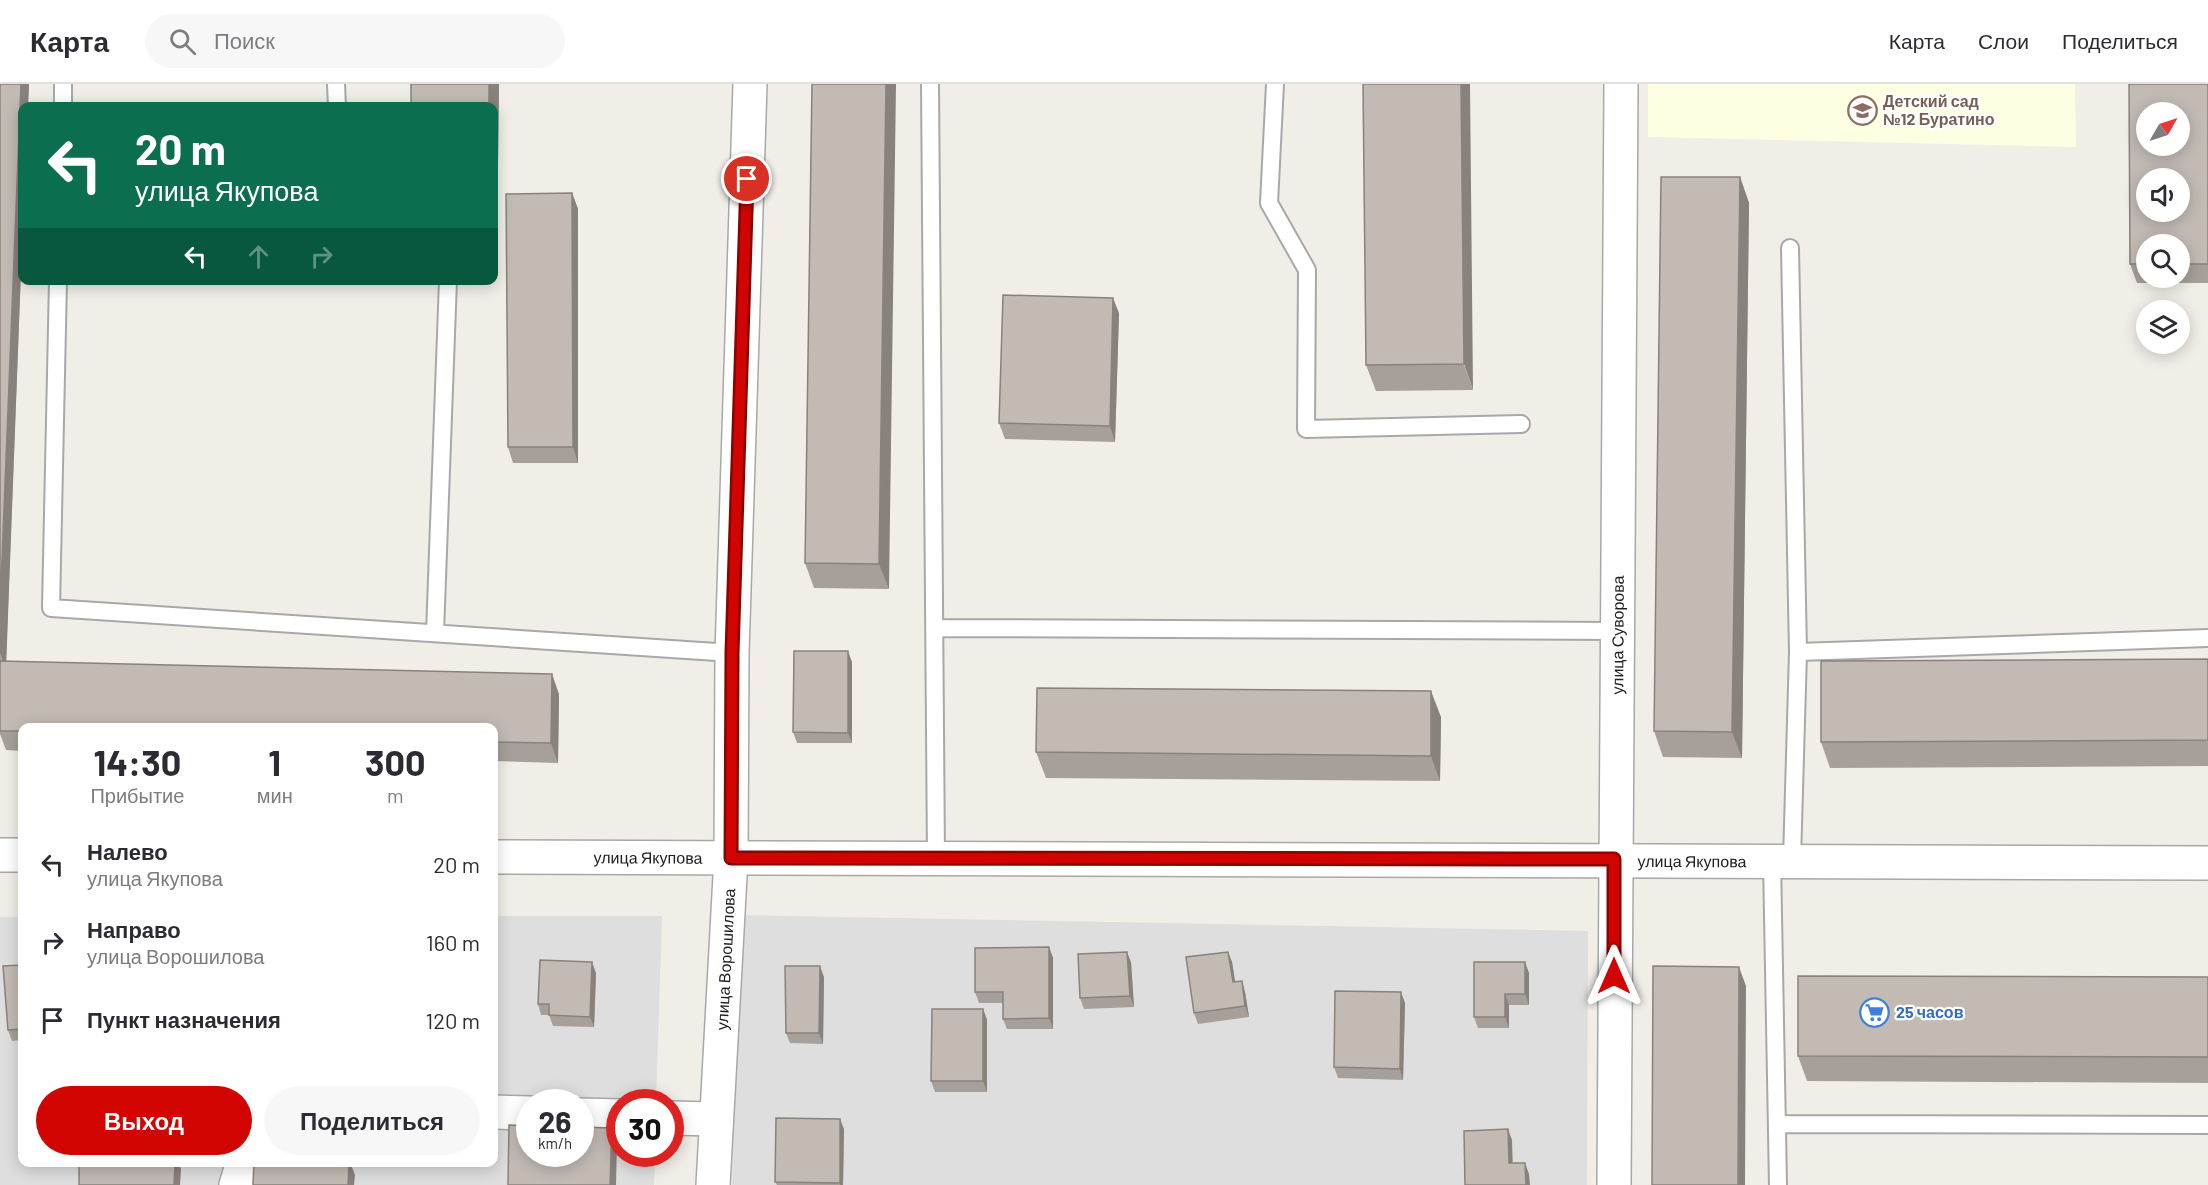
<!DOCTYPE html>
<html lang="ru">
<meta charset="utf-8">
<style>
body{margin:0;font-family:Barlow,sans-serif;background:#f7f7f7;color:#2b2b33;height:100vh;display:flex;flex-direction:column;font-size:22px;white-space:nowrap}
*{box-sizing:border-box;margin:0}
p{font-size:20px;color:#7c7c81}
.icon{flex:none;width:33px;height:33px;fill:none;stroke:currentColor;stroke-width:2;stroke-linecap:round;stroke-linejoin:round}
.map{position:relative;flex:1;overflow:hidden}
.sheet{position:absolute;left:18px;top:639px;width:480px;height:444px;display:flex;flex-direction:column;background:#fff;border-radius:12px;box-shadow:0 3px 15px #0003}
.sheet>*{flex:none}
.banner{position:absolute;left:18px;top:18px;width:480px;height:183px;border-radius:12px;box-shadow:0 3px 15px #0003;background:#0b6e4f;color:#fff;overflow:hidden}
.needle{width:39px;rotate:51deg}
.fabs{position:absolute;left:2136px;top:18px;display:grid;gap:12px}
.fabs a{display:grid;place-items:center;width:54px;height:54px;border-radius:50%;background:#fff;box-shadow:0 3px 15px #0003;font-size:30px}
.speed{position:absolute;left:516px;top:1005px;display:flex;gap:12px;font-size:30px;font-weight:700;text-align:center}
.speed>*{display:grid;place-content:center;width:78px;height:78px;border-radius:50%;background:#fff;box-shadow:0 3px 15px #0003;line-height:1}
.speed small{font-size:15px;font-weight:400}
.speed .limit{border:9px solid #d22;background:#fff;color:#111}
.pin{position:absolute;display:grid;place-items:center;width:51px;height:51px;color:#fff;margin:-26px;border:3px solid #fff;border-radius:50%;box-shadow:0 2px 6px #0007}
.me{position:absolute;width:66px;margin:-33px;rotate:0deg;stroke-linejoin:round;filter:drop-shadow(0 0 4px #0008)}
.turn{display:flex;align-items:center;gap:21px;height:126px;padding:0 18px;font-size:27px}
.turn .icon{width:78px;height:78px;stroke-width:2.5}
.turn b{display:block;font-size:42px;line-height:51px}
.lanes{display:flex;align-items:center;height:57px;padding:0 18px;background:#0003;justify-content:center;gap:30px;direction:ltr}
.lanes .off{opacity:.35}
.eta{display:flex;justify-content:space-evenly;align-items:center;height:102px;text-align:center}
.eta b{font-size:36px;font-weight:700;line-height:42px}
.button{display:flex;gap:12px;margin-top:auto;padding:12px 18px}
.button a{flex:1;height:69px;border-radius:36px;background:#d10401;color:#fff;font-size:24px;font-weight:700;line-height:69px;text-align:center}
.button a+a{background:#f7f7f7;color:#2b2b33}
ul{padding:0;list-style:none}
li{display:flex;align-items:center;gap:18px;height:78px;padding:0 18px}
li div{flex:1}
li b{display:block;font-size:22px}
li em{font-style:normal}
header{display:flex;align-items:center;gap:36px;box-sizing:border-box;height:84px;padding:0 30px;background:#fff;border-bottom:2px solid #e1e1e2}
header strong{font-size:28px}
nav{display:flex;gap:33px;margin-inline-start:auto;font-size:21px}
.search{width:420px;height:54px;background:#f7f7f7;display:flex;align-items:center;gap:15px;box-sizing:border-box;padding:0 21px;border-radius:33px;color:#7c7c81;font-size:22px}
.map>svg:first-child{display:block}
.residential{fill:#dfdede;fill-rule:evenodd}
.education{fill:#feffe2}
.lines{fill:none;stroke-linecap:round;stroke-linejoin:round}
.service-casing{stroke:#a8a8a8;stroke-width:20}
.minor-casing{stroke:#a8a8a8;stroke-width:36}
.service{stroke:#fff;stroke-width:16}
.minor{stroke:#fff;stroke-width:33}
.wall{fill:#a7a09a;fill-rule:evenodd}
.shaded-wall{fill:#88827d}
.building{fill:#c2bab3;stroke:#88827d;stroke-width:1.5;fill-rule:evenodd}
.route-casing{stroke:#880301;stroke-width:15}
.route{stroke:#d10401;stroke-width:10}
.labels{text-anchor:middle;stroke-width:4.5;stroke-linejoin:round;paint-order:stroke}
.education-label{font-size:16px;font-weight:bold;fill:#785e54;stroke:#fff;text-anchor:start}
.street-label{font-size:16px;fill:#212121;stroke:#fff}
.shop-label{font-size:16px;font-weight:bold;fill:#366cbe;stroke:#fff;text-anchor:start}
</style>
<header>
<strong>Карта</strong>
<div class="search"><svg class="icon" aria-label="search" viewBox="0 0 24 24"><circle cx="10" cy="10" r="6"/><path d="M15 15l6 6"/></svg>Поиск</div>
<nav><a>Карта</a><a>Слои</a><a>Поделиться</a></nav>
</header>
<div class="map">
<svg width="2208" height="1101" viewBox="0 0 2208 1101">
<rect width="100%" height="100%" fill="#f1eee7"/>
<!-- residential -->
<path class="residential" d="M 738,831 L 1588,847 L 1587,1101 L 732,1101 Z
M 494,832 L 662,832 L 656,1018 L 620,1018 L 620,1070 L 655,1070 L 654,1101 L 0,1101 L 0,833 L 22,833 L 22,1078 L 494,1078 ZM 530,1018 L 580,1018 L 580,1070 L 530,1070 Z"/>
<!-- education -->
<path class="education" d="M 1648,0 L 2075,0 L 2076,63 L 1648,53 Z"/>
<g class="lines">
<defs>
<path id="service" d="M 336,0 L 337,22
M 930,0 L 936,774
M 1275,0 L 1269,119 L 1307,186 L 1306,345 L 1521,340
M 63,22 L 63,0
M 1790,164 L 1798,568
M 58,196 L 51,524 L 732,569
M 934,544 L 1616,547
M 435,549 L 448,196
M 1772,776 L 1778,1101
M 1792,776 L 1798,568 L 2208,554
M 1777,1040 L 2208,1041"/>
<g id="minor">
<path d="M 0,771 L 22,771"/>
<path id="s1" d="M 494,773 L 2208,779"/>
<path d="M 494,1028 L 530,1029"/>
<path d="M 580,1031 L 620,1032"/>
<path d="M 670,1034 L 716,1035"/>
<path d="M 236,1101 L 243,1078"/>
<path id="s2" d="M 713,1101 L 731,774 L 732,569 L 750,0"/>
<path id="s3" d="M 1614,1101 L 1621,0"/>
</g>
</defs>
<!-- service casing -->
<use href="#service" class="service-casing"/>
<!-- minor casing -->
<use href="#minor" class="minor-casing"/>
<!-- service -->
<use href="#service" class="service"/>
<!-- minor -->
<use href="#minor" class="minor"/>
</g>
<!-- wall -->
<path class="wall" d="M 0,0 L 29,0 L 28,22 L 22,22 L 22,160 L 6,577 L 559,610 L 558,679 L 494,677 L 494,644 L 22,644 L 22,667 L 6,666 L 0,650 Z
M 411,0 L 499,0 L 498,80 L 494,80 L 494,22 Z
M 812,0 L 889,505 L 814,504 L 805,479 Z
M 1363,0 L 1473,306 L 1376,307 L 1366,281 Z
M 2208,0 L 2208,199 L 2137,199 L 2130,180 ZM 2146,160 L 2180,160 L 2180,194 L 2146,194 Z
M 1740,93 L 1749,119 L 1742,674 L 1663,673 L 1654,647 Z
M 572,109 L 578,125 L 578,379 L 513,379 L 508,363 Z
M 1119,229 L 1115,358 L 1005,355 L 999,339 Z
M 2208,575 L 2208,682 L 1830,684 L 1821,658 Z
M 852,578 L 852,659 L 797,659 L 793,648 Z
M 1441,633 L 1440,697 L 1046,694 L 1036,668 Z
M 1049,863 L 1053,874 L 1053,945 L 1007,945 L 1003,935 L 1003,919 L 979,919 L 975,908 Z
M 1228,868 L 1232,878 L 1235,898 L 1245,908 L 1249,933 L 1198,940 L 1194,929 Z
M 1131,878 L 1134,923 L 1084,925 L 1080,914 Z
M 22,881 L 22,956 L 12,957 L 8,946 Z
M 596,889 L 594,943 L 553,942 L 549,931 L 541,931 L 538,920 Z
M 1529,889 L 1529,921 L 1509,921 L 1509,944 L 1478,944 L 1474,933 Z
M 824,893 L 823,960 L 790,959 L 786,949 Z
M 2208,893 L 2208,999 L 1807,997 L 1798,972 Z
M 1405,919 L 1403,996 L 1338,994 L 1334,983 Z
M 983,925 L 987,936 L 987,1008 L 935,1008 L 931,997 Z
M 844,1045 L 843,1101 L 777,1101 L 775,1098 Z"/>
<!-- shaded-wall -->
<path class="shaded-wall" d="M 21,0 L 29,0 L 28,22 L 22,22 L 22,160 L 6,585 L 0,569 L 0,526 Z
M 489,0 L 499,0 L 498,80 L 494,69 L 494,22 L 489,22 Z
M 886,0 L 896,0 L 889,505 L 879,480 Z
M 1461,0 L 1470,0 L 1473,306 L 1464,280 Z
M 1740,93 L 1749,119 L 1742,674 L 1732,648 Z
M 572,109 L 578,125 L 578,379 L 573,363 Z
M 1113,214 L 1119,229 L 1115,358 L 1110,342 Z
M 848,567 L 852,578 L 852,659 L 848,649 Z
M 552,590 L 559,610 L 558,679 L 551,659 Z
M 1431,607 L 1441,633 L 1440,697 L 1431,672 Z
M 1049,863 L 1053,874 L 1053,945 L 1049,934 Z
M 1127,868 L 1131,878 L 1134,923 L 1130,912 Z
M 1228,868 L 1232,878 L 1237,909 L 1233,898 Z
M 592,878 L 596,889 L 594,943 L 590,933 Z
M 1525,878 L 1529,889 L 1529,921 L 1525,910 Z
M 820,882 L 824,893 L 823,960 L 819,949 Z
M 1739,883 L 1746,902 L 1745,1101 L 1738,1101 Z
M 1242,897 L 1245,908 L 1249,933 L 1245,922 Z
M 1401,908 L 1405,919 L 1403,996 L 1400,985 Z
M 1505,910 L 1509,921 L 1509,944 L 1505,933 Z
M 983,925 L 987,936 L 987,1008 L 983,997 Z
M 840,1035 L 844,1045 L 843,1101 L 840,1101 Z
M 612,1044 L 617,1059 L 616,1101 L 610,1101 Z
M 1508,1045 L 1512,1056 L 1513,1090 L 1509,1079 Z
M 175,1078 L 179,1078 L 181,1085 L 180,1101 L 174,1101 Z
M 349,1078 L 350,1078 L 355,1091 L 354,1101 L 348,1101 Z
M 1525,1079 L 1529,1090 L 1530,1101 L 1526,1101 Z"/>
<!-- building -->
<path class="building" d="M 0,0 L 21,0 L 0,526 Z
M 411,0 L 489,0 L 489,22 L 411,22 Z
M 812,0 L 886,0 L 879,480 L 805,479 Z
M 1363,0 L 1461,0 L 1464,280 L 1366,281 Z
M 2129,0 L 2208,0 L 2208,180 L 2180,180 L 2180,160 L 2146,160 L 2146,180 L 2130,180 ZM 2146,28 L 2180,28 L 2180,62 L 2146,62 ZM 2146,94 L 2180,94 L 2180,128 L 2146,128 Z
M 1661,93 L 1740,93 L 1732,648 L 1654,647 Z
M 572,109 L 573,363 L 508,363 L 506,110 Z
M 1003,211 L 1113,214 L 1110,342 L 999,339 Z
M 794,567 L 848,567 L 848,649 L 793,648 Z
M 2208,575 L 2208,656 L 1821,658 L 1821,577 Z
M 0,577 L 552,590 L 551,659 L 494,658 L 494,644 L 22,644 L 22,647 L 0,647 Z
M 1037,604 L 1431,607 L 1431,672 L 1036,668 Z
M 1049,863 L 1049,934 L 1003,935 L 1003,908 L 975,908 L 975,864 Z
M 1127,868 L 1130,912 L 1080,914 L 1078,870 Z
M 1228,868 L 1233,898 L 1242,897 L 1245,922 L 1194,929 L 1186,873 Z
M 540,876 L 592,878 L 590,933 L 549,931 L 549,920 L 538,920 Z
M 1474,878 L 1525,878 L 1525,910 L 1505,910 L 1505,933 L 1474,933 Z
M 22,881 L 22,945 L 8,946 L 3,882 Z
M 785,882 L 820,882 L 819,949 L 786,949 Z
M 1653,882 L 1739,883 L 1738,1101 L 1652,1101 Z
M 1798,892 L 2208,893 L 2208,973 L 1798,972 Z
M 1335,907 L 1401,908 L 1400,985 L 1334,983 Z
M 932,925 L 983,925 L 983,997 L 931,997 Z
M 776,1034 L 840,1035 L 840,1099 L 775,1098 Z
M 509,1041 L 530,1042 L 530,1070 L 580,1070 L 580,1043 L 612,1044 L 610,1101 L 508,1101 Z
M 1508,1045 L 1509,1079 L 1525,1079 L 1526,1101 L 1465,1101 L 1464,1047 Z
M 79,1078 L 175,1078 L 174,1101 L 79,1101 Z
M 254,1078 L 349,1078 L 348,1101 L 253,1101 Z"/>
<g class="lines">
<defs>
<path id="route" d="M 747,95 L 732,569 L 731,774 L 1614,775 L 1614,892"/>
</defs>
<!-- route casing -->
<use href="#route" class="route-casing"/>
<!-- route -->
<use href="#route" class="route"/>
</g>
<!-- icons -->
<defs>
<symbol id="school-ring" viewBox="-11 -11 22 22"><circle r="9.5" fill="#fff" stroke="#8d6e63" stroke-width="1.5"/><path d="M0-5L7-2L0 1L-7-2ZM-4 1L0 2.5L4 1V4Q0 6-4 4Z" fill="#8d6e63"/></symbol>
<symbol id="supermarket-ring" viewBox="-11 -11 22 22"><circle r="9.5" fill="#fff" stroke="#3f7fe0" stroke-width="1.5"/><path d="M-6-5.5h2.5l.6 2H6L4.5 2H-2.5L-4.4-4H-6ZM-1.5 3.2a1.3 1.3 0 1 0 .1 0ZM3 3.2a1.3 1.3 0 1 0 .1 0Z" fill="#3f7fe0"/></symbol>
</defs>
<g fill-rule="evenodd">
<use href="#school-ring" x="1846" y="10" width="33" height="33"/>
<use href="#supermarket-ring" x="1858" y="912" width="33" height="33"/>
</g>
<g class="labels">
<!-- education labels -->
<g class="education-label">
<text x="1883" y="23">Детский сад<tspan x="1883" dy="18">№12 Буратино</tspan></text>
</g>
<!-- street labels -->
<g class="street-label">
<text dy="6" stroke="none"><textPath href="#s3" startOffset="550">улица Суворова</textPath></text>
<text dy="6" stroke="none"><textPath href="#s1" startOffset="154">улица Якупова</textPath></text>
<text dy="6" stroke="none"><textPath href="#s1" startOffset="1198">улица Якупова</textPath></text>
<text dy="6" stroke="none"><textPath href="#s2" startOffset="226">улица Ворошилова</textPath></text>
</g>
<!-- shop labels -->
<g class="shop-label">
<text x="1896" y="934">25 часов</text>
</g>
</g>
</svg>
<div class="fabs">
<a><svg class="needle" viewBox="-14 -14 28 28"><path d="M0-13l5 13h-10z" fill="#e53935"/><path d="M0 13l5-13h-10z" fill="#7c7c81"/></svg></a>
<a><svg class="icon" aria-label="sound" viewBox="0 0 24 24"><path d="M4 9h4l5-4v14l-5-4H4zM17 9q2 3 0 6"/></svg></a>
<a><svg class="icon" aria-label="search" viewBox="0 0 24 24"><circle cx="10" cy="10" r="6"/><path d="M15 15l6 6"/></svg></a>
<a><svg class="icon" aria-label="layers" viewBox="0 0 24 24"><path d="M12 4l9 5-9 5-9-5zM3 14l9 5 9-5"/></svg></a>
</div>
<div class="speed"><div>26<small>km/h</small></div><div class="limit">30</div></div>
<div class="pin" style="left:747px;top:95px;background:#d93025"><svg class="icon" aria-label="arrive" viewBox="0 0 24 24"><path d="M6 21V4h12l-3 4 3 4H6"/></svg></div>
<svg class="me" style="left:1614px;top:892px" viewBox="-20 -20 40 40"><path d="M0-17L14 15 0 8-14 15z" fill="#d10401" stroke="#fff" stroke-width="4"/></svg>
<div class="banner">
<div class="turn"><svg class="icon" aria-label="left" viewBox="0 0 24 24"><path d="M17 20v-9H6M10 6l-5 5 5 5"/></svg><div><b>20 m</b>улица Якупова</div></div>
<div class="lanes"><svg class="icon" aria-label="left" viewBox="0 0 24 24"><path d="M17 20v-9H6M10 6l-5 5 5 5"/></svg><svg class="icon off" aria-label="ahead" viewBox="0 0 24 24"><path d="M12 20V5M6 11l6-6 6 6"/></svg><svg class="icon off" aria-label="right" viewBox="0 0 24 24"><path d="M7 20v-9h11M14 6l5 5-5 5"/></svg></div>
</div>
<section class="sheet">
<div class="eta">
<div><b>14:30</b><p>Прибытие</p></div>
<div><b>1</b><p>мин</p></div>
<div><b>300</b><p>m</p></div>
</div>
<ul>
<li><svg class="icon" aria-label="left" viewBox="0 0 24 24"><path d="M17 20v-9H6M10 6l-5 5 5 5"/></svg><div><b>Налево</b><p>улица Якупова</p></div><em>20 m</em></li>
<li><svg class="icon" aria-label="right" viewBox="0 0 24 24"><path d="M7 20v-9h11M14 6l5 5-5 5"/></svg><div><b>Направо</b><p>улица Ворошилова</p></div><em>160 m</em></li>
<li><svg class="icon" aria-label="arrive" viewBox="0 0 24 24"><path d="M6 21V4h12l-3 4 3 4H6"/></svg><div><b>Пункт назначения</b></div><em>120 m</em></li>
</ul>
<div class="button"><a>Выход</a><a>Поделиться</a></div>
</section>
</div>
